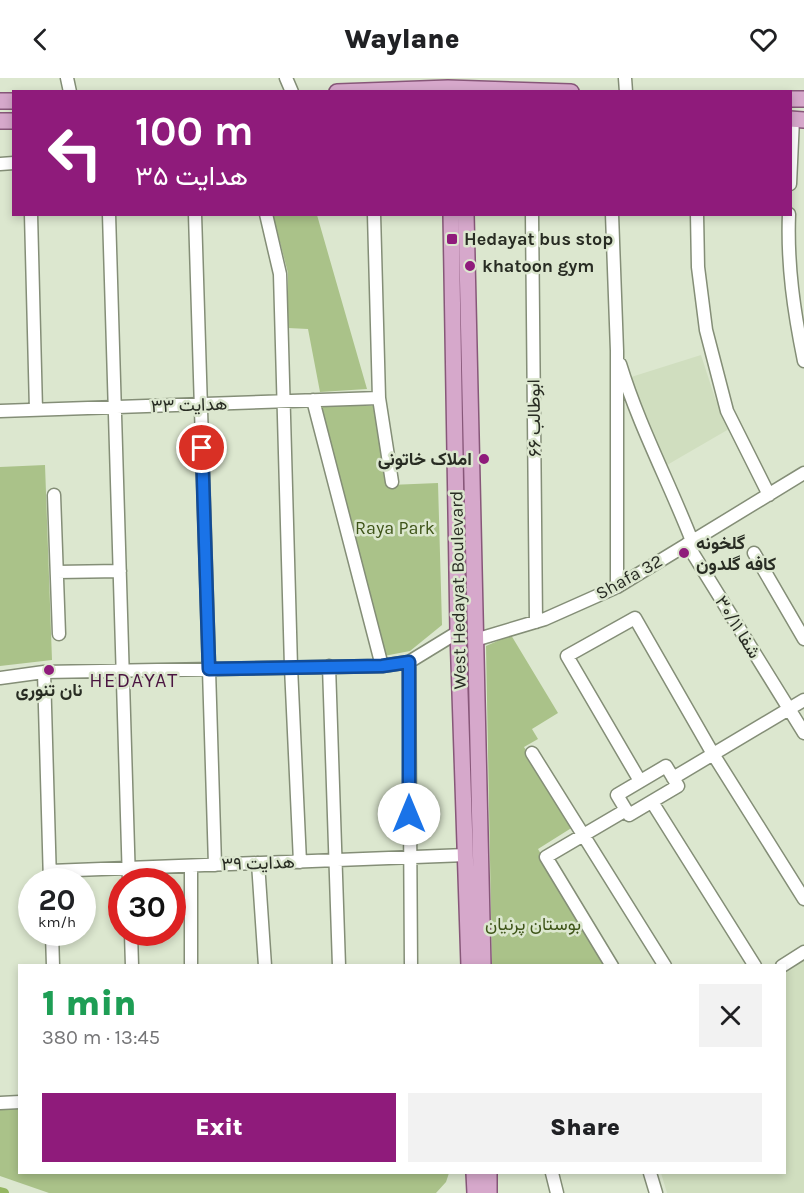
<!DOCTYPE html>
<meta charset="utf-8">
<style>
body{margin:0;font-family:Karla,Vazirmatn,sans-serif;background:#f2f2f2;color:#202124;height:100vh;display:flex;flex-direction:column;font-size:22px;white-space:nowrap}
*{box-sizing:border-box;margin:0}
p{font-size:20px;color:#757577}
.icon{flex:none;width:33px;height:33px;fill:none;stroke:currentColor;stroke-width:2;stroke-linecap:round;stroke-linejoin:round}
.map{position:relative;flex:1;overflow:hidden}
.drawer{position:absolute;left:18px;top:886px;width:768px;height:210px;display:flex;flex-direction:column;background:#fff;border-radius:0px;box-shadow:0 3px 9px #0003}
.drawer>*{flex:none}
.top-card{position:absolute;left:12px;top:12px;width:780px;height:126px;border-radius:0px;box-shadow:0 3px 9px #0003;background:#8f1b7b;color:#fff;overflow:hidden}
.speed{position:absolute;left:18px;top:790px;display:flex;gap:12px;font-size:30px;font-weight:700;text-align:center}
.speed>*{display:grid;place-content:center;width:78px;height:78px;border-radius:50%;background:#fff;box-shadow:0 3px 9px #0003;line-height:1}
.speed small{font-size:15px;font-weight:400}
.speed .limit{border:9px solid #d22;background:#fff;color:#111}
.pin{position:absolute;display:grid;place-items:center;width:51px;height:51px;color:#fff;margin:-26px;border:3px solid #fff;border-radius:50%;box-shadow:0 2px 6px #0007}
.me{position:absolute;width:66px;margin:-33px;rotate:0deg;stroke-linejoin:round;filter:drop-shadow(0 0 4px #0008)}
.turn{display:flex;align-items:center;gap:21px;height:126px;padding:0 24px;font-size:27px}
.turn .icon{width:78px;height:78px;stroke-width:2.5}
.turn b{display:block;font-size:42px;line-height:51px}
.round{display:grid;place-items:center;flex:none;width:63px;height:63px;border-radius:0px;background:#f2f2f2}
.head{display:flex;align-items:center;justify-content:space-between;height:102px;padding:0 24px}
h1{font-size:36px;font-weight:800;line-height:45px;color:#1e9e55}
.primary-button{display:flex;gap:12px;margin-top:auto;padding:12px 24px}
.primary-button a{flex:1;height:69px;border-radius:0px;background:#8f1b7b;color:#fff;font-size:24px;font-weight:800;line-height:69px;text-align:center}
.primary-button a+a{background:#f2f2f2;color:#202124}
header{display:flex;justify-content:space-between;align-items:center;height:78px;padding:0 24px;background:#fff;font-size:27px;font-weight:800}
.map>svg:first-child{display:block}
.built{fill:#d0debf}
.green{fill:#aac289}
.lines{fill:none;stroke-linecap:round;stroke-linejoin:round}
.canal{stroke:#94b661;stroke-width:10}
.minor-casing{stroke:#848e77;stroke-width:15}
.major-casing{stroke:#875779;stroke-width:18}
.minor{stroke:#fff;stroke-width:12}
.major{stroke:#d6a8cb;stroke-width:15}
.route-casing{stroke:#114b97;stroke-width:15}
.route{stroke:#1a73e8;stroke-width:10}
.poi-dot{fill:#8f1b7b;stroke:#dce7cf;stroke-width:2}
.labels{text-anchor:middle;stroke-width:5;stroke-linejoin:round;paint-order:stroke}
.poi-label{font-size:18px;font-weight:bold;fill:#282c23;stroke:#dce7cf;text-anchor:start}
.street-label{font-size:18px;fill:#282c23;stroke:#dce7cf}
.park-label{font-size:18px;fill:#3e5418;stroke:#dce7cf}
.neighbourhood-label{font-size:20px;letter-spacing:1.5px;fill:#4b1541;stroke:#dce7cf}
</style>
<header><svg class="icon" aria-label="back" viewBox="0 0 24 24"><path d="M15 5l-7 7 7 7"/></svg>Waylane<svg class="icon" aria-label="heart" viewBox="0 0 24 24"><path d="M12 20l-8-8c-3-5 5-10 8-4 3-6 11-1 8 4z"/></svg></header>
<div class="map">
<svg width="804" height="1115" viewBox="0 0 804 1115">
<rect width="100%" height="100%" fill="#dce7cf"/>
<!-- built -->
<path class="built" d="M 701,277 L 715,320 L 729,351 L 667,387 L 650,355 L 628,300 Z
M 804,880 L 804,1115 L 667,1115 L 661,1095 L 784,1095 L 785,892 Z"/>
<!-- green -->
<path class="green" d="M 273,137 L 317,137 L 367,311 L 320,314 L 308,251 L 288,250 L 288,195 Z
M 318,328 L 376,328 L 390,407 L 438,405 L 442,547 L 410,573 L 384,578 Z
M 45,387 L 52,582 L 0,588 L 0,389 Z
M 511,557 L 558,635 L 532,651 L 538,661 L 524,669 L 573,749 L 538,771 L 607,888 L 492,888 L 486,568 Z
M 19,1031 L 20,1095 L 449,1095 L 446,1104 L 436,1115 L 49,1115 L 0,1098 L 0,1032 Z"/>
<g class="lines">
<!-- canal -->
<path class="canal" d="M 0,1114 L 4,1115"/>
<defs>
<path id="minor" d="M 67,0 L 70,14
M 286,0 L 292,14
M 625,0 L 626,14
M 0,86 L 14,85
M 790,106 L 793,41
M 31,136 L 36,332
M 109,136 L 129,804
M 195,136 L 215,787
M 266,136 L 280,196 L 291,589 L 300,784
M 374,136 L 379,320 L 392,404
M 532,136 L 536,544
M 612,136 L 617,273 L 617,509
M 697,136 L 698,189 L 706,252 L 727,333 L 769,417
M 789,136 C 787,187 794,234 804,283
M 620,286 C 639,348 669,404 692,463
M 313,322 L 382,588
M 0,333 L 379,320
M 54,417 L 59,556
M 687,466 L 804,655
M 754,475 L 804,561
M 57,494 L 120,493
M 475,562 L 545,541 L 617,509 L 804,395
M 409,584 L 411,888
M 329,588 L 339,888
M 44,594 L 50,804
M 0,600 L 44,594 L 382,588 L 409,584 L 458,554
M 532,675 L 665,888
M 666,688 L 678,708 L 629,737 L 617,717 Z
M 673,700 L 804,622
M 640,703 L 567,578 L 635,540 L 713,676 L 804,821
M 652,724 L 755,888
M 258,785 L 265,888
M 191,788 L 191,888
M 50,793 L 466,777
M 52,855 L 53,888
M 131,855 L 132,888
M 612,888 L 546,779 L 626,732
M 782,888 L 804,874
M 0,1025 L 20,1024
M 552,1095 L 557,1115
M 650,1095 L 656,1115"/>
<path id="major" d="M 337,14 L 448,10 L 571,14
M 790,21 L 804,21
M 0,23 L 14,23
M 790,41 L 804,42
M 0,43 L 14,43
M 451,136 L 458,554 L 469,888
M 466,136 L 483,888
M 474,1095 L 475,1115
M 489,1095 L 489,1115"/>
</defs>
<!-- minor casing -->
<use href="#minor" class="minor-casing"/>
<!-- major casing -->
<use href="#major" class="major-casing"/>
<!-- minor -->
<use href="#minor" class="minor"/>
<!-- major -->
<use href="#major" class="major"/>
</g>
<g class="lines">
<defs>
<path id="route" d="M 202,370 L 209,591 L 382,588 L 409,584 L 409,736"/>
</defs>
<!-- route casing -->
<use href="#route" class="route-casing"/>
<!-- route -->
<use href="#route" class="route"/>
</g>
<!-- markers -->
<g class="poi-dot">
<rect x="446" y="155" width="12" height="12" rx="3"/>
<circle cx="470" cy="188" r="6"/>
<circle cx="484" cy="381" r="6"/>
<circle cx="684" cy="475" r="6"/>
<circle cx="49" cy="592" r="6"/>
</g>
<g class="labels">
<!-- poi labels -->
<g class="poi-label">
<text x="464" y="167">Hedayat bus stop</text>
<text x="482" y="194">khatoon gym</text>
<text x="472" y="387" text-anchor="end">املاک خاتونی</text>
<text x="696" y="471">گلخونه<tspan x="696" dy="21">کافه گلدون</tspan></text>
<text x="49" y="618" text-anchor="middle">نان تنوری</text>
</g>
<!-- street labels -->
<g class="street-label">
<text transform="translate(189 327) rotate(-2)" y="6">هدایت ۳۳</text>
<text transform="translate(534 340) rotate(-91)" y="6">ابوطالب ۶۶</text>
<text transform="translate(629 499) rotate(-29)" y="6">Shafa 32</text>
<text transform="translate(458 512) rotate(-91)" y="6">West Hedayat Boulevard</text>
<text transform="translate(738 549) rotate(58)" y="6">شفا ۳۰/۱۱</text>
<text transform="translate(258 785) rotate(-2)" y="6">هدایت ۳۹</text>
</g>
<!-- park labels -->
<g class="park-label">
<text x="395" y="456">Raya Park</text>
<text x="533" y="852">بوستان پرنیان</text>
</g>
<!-- neighbourhood labels -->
<g class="neighbourhood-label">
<text x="134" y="609">HEDAYAT</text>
</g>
</g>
</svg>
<div class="speed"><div>20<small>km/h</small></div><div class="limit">30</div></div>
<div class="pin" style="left:202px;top:370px;background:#d93025"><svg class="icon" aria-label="arrive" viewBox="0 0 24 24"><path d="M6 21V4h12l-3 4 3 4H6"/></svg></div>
<svg class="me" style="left:409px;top:736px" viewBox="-20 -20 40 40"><circle r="19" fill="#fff"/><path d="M0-13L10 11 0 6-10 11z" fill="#1a73e8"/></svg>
<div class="top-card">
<div class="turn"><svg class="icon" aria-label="left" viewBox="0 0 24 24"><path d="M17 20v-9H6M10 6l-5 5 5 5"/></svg><div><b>100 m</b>هدایت ۳۵</div></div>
</div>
<section class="drawer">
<div class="head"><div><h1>1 min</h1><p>380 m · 13:45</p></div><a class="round"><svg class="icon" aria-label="close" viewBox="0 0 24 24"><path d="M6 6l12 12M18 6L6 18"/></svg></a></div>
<div class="primary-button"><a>Exit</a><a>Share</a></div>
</section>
</div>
